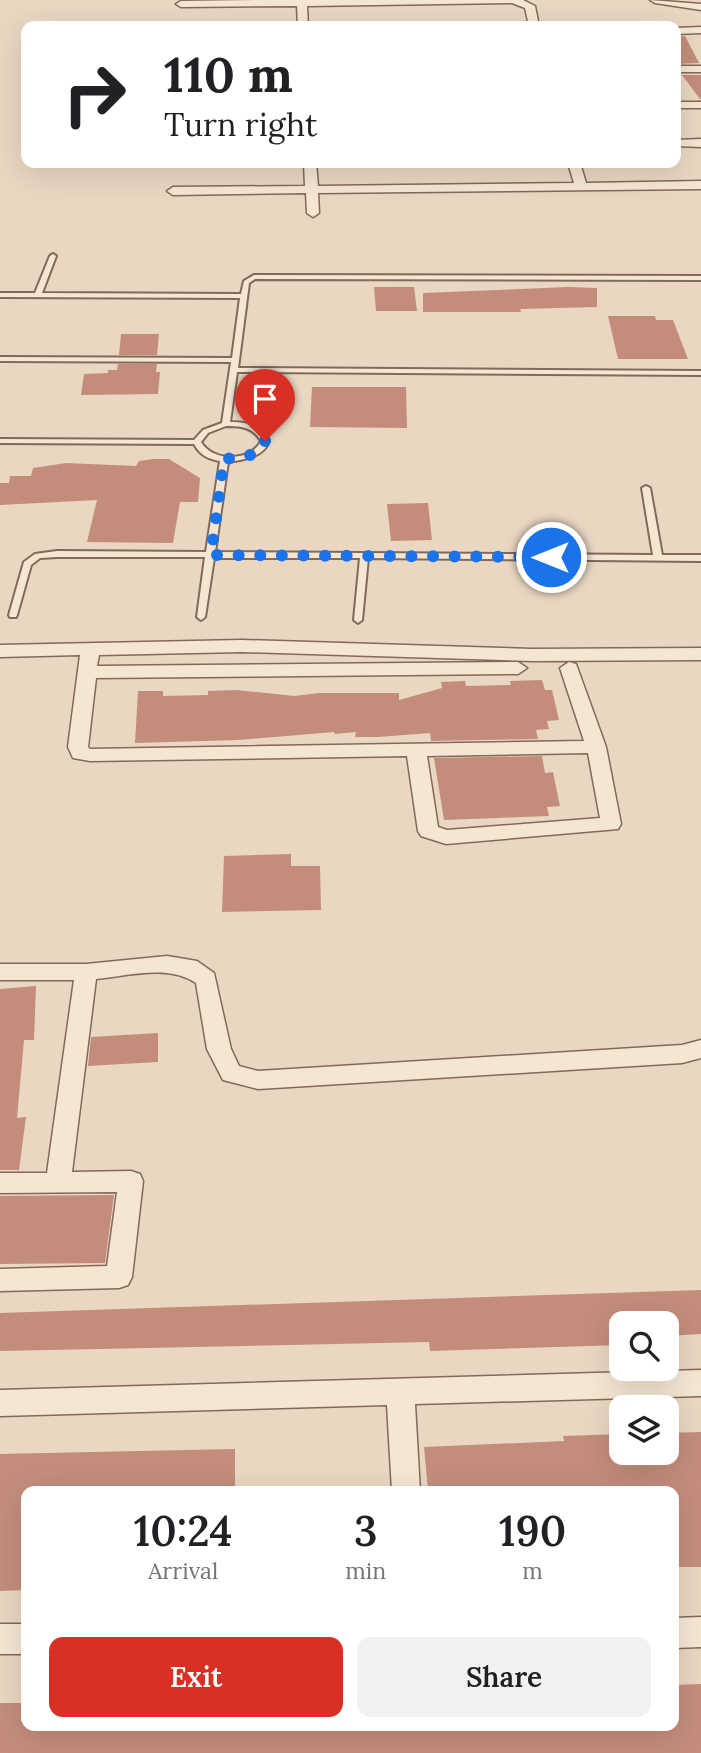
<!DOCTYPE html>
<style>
body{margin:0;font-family:Lora,serif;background:#f2f2f2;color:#202124;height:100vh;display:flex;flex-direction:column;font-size:26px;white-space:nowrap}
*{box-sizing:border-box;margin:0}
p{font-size:23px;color:#757577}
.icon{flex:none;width:38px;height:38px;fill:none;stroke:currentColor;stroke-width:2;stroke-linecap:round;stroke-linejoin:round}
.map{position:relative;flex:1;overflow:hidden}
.details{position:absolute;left:21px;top:1486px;width:658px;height:245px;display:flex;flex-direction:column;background:#fff;border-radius:14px;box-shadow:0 7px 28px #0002}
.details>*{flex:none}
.hud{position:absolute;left:21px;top:21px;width:660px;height:147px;border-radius:14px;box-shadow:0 7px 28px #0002;background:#fff;color:#202124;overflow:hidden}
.buttons{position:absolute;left:609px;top:1311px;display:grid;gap:14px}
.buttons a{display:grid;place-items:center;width:70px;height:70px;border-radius:14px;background:#fff;box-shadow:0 7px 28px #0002;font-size:35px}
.pin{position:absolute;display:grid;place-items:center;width:60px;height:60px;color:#fff;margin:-72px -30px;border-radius:50% 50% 50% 0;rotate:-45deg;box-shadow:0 0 7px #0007}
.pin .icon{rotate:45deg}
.me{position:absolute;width:77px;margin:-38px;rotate:270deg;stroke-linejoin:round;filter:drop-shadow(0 0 5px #0008)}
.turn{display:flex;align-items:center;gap:24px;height:147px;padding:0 28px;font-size:32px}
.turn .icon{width:91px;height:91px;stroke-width:2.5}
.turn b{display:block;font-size:49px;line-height:60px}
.eta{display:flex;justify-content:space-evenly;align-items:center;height:119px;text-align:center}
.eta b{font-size:42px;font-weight:600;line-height:49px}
.action{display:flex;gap:14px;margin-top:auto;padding:14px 28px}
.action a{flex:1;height:80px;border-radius:14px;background:#d93025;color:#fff;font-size:28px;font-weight:600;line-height:80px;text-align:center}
.action a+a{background:#f2f2f2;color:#202124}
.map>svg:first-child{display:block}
.building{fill:#c48d7b}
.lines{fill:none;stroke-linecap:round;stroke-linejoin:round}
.lane-casing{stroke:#82695b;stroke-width:4}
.street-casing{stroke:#82695b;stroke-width:3}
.lane{fill:#f5e6d4;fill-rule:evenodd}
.street{fill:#f5e6d4;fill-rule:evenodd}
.route{stroke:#1a73e8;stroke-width:12;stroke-dasharray:0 21.6}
</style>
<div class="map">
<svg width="701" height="1753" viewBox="0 0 701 1753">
<rect width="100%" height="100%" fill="#e9d7c2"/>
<!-- building -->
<path class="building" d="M 676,37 L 685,36 L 699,63 L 676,64 Z
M 682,75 L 701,75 L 701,99 L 700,99 Z
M 374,287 L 414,287 L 417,311 L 376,311 Z
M 568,287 L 597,288 L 597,307 L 520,309 L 521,312 L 423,312 L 423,293 Z
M 608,316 L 655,316 L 656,320 L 673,320 L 688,359 L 618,359 Z
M 121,334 L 159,334 L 157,355 L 119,355 Z
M 118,364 L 157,364 L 156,372 L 160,372 L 158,394 L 81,395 L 84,374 L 108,373 L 108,370 L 117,370 Z
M 312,387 L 406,387 L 407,428 L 310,427 Z
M 154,459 L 169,459 L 200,478 L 198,502 L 180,502 L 173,543 L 87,542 L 97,500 L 0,505 L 0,483 L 9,483 L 10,476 L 31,476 L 33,468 L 66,463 L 136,466 L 139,461 Z
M 428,503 L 432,540 L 391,541 L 387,504 Z
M 542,680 L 545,690 L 552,690 L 559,720 L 547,721 L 549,729 L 536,730 L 538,739 L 431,741 L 430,733 L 378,737 L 355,737 L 356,732 L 335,734 L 334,732 L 238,740 L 135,743 L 138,691 L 163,691 L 163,696 L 208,695 L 208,691 L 236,690 L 294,696 L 319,693 L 399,693 L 399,700 L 442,688 L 441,682 L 465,681 L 466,686 L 511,685 L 510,681 Z
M 542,756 L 545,773 L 553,772 L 560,806 L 547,807 L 549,816 L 444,820 L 434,758 Z
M 291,854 L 291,866 L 320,866 L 321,910 L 222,912 L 224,856 Z
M 36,986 L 34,1040 L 24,1040 L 17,1118 L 26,1117 L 19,1170 L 0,1170 L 0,989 Z
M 158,1033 L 158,1062 L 88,1066 L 91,1037 Z
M 114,1195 L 105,1263 L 0,1264 L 0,1196 Z
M 701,1290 L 701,1334 L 667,1336 L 667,1323 L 621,1323 L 621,1345 L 430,1351 L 429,1342 L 0,1351 L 0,1313 Z
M 701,1432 L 701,1567 L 674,1567 L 674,1491 L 428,1491 L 424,1447 L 564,1441 L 563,1436 L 621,1434 L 621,1452 L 667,1452 L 667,1433 Z
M 235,1449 L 235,1491 L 26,1491 L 26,1590 L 0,1591 L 0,1454 Z
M 701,1684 L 701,1753 L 0,1753 L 0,1703 L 26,1703 L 26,1726 L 674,1726 L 674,1685 Z"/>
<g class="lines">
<defs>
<path id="lane" d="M 53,254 L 56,256 L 42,293 L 241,294 L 244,281 L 254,275 L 701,276 L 701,280 L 255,279 L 249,283 L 238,368 L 701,371 L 701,375 L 237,372 L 230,422 C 247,422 260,425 269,441 C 264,457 243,460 228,462 L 215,552 L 653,555 L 642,488 L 646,486 L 650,488 L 662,555 L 701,555 L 701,561 L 368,558 L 362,620 L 358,623 L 354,620 L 360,558 L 214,558 L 205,617 L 201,620 L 197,617 L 205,557 L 57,557 L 40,558 L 31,565 L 17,615 L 16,617 L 10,617 L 9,615 L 24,562 L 35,554 L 57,551 L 206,552 L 220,461 C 208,459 200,455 194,444 L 0,443 L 0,439 L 194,440 L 203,430 L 222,423 L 231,362 L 0,361 L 0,357 L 232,358 L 240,298 L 0,297 L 0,293 L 35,293 L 50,256 ZM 226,426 C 241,426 253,427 261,441 C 252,461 213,463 201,442 L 208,433 Z"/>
<path id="street" d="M 261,0 L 523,0 L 535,6 L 539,26 L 529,26 L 525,8 L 512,3 L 307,6 L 308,26 L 298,26 L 297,6 L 181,7 L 176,4 L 181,1 Z
M 650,0 L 701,4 L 701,10 L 655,3 Z
M 701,27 L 701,33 L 676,34 L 676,28 Z
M 676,66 L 701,66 L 701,72 L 676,72 Z
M 676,102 L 701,102 L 701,108 L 676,108 Z
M 701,139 L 701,147 L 676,146 L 676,140 Z
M 304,163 L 316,163 L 318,186 L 574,183 L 568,163 L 580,163 L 586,183 L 701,181 L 701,189 L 318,193 L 319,213 L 313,217 L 307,213 L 306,193 L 173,195 L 167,191 L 173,187 L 305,186 Z
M 242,640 L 532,649 L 701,648 L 701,660 L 532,661 L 242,652 L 99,655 L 97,666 L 518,662 L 527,668 L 518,674 L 96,678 L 88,747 L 90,749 L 584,741 L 560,668 L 569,662 L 576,664 L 606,747 L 621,824 L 618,829 L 446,844 L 421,836 L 418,831 L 407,756 L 90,761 L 73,758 L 68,747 L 80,655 L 0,657 L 0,645 ZM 588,753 L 600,818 L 447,830 L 438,827 L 427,756 Z
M 167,956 L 197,961 L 214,973 L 231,1049 L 239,1066 L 258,1071 L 682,1045 L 701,1040 L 701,1058 L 682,1063 L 258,1089 L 223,1080 L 207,1049 L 196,983 C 168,964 128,976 96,979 L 72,1172 L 131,1171 L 140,1174 L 143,1181 L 132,1277 L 128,1285 L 119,1288 L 0,1291 L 0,1269 L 107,1266 L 117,1192 L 0,1193 L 0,1173 L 47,1173 L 74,980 L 0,980 L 0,964 L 86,964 Z
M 701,1370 L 701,1396 L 415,1404 L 420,1491 L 392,1491 L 387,1405 L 0,1416 L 0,1390 Z
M 701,1617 L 701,1647 L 674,1648 L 674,1618 Z
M 0,1624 L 26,1624 L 26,1654 L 0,1654 Z"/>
</defs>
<!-- lane casing -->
<use href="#lane" class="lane-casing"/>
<!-- street casing -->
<use href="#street" class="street-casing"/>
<!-- lane -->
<use href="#lane" class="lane"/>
<!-- street -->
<use href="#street" class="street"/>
</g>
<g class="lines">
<!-- route -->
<path class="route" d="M 265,441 L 263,447 L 247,457 L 224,459 L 211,555 L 551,557"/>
</g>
</svg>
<div class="buttons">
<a><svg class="icon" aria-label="search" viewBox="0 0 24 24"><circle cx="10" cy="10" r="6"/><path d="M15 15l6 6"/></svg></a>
<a><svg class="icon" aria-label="layers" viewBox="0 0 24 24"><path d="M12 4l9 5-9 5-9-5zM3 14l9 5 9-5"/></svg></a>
</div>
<div class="pin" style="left:265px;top:441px;background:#d93025"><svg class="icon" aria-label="arrive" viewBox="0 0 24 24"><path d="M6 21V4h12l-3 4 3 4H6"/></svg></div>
<svg class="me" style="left:551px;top:557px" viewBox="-20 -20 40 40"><circle r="17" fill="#1a73e8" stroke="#fff" stroke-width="3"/><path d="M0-11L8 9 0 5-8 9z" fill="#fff"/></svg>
<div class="hud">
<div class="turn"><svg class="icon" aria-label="right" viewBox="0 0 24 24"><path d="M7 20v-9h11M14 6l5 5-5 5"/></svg><div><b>110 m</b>Turn right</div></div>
</div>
<section class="details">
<div class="eta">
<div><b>10:24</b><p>Arrival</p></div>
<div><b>3</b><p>min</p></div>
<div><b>190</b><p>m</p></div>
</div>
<div class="action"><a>Exit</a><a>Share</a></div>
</section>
</div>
